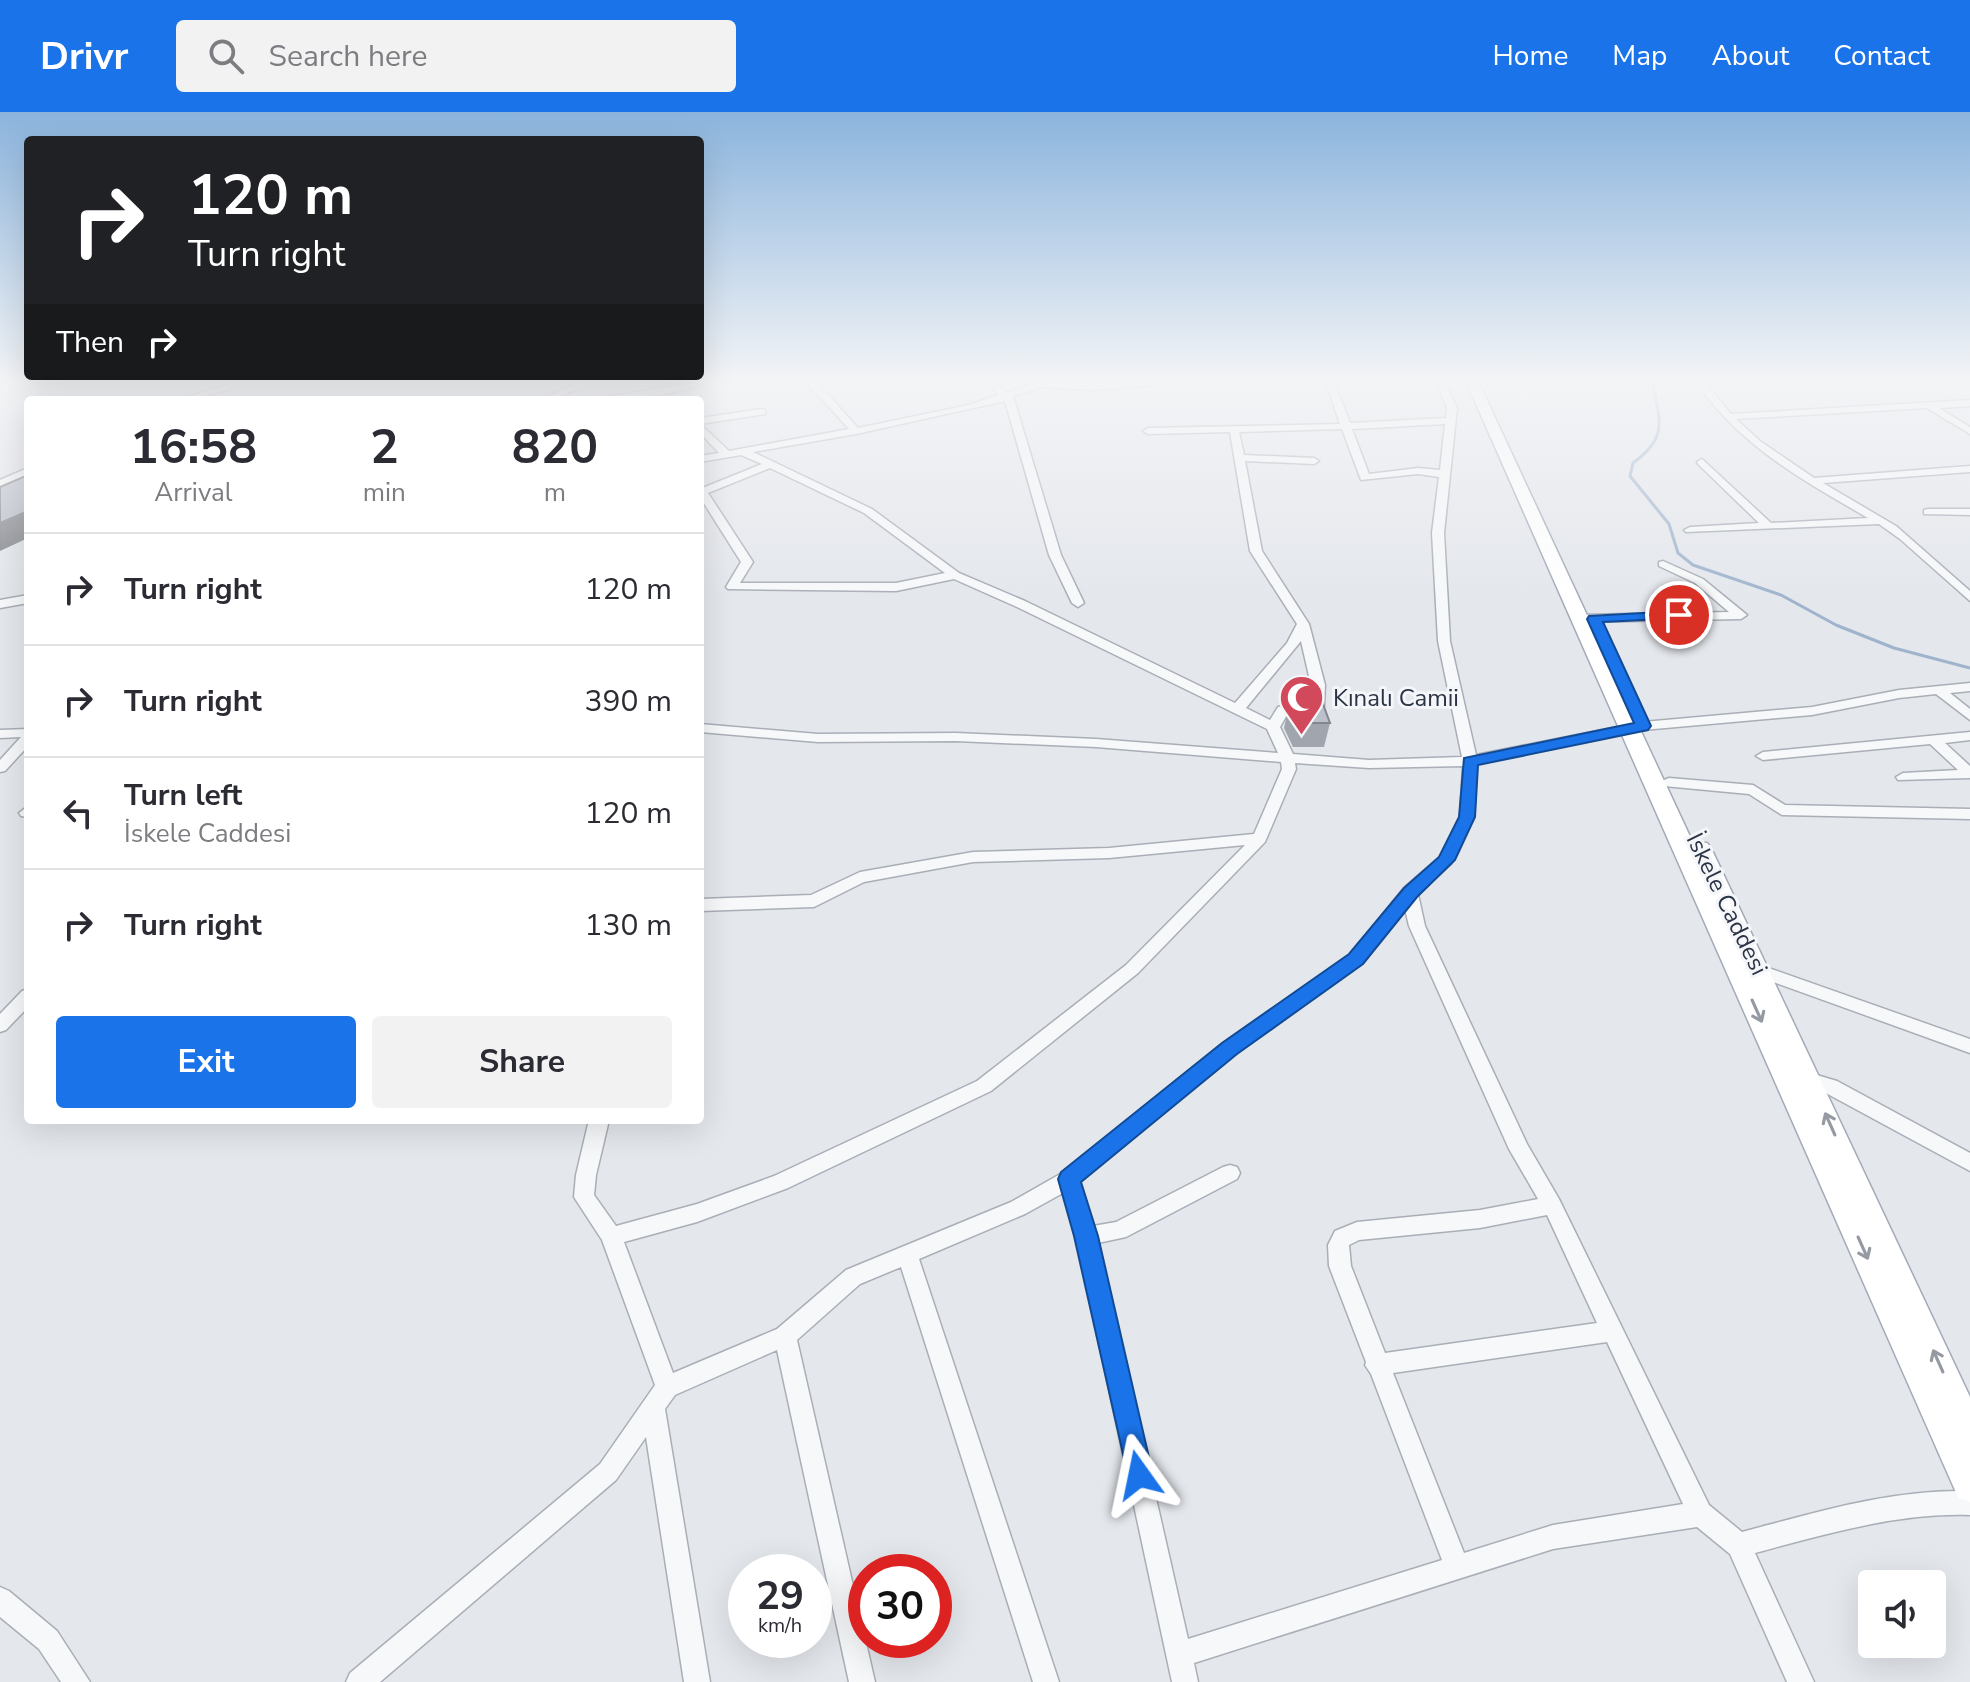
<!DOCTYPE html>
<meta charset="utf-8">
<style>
body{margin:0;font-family:"Nunito Sans",sans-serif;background:#f2f2f3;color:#2b2b33;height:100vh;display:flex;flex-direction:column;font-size:30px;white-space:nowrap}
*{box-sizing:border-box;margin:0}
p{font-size:26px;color:#7c7c81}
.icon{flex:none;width:44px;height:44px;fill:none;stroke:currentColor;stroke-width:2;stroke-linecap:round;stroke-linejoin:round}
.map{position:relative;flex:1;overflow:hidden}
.side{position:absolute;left:24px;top:284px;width:680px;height:728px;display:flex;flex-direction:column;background:#fff;border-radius:8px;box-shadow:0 8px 32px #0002}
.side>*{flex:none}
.top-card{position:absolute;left:24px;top:24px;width:680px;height:244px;border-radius:8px;box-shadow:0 8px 32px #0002;background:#202124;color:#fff;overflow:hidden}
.controls{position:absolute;left:1858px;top:1458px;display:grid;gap:16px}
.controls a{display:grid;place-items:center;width:88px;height:88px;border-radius:8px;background:#fff;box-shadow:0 8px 32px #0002;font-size:40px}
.speed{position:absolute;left:728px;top:1442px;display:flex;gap:16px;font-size:40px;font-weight:700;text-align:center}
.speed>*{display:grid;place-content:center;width:104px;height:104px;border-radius:50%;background:#fff;box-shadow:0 8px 32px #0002;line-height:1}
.speed small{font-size:20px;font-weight:400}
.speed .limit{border:12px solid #d22;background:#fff;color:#111}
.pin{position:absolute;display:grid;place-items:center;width:68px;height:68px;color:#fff;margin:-34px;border:4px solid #fff;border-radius:50%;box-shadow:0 2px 8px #0007}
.me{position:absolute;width:88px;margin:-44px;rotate:348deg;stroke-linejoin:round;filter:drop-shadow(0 0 6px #0008)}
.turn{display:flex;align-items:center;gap:28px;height:168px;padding:0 32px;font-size:36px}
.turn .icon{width:104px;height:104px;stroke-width:2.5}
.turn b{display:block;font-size:56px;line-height:68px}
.then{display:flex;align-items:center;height:76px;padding:0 32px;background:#0003;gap:16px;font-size:30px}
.eta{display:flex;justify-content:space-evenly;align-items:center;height:136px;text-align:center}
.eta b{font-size:48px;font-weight:700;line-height:56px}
.action{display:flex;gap:16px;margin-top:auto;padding:16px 32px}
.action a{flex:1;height:92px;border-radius:8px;background:#1a73e8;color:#fff;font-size:32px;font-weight:700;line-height:92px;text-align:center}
.action a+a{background:#f2f2f3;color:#2b2b33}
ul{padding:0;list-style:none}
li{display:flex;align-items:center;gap:24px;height:112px;padding:0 32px;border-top:2px solid #e1e1e2}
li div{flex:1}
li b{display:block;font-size:30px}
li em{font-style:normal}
header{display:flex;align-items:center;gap:48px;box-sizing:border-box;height:112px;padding:0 40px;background:#1a73e8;color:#fff}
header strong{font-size:38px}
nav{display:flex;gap:44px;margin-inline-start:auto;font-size:28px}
.search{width:560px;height:72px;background:#f2f2f3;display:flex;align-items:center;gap:20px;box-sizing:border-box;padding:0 28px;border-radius:8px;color:#7c7c81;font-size:30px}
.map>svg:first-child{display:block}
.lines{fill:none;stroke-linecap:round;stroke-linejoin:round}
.stream{stroke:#9fb4cc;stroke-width:3}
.minor-casing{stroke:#a9aeb7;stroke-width:3}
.major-casing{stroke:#a3abb8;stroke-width:3}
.minor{fill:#f7f8fa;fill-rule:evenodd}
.major{fill:#fff;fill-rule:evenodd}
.wall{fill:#a1a5ae}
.shaded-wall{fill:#83868d}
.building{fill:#bbc0ca;stroke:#83868d;stroke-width:2}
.oneway{stroke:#959aa2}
.route{fill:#1a73e8;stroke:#114b97;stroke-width:2}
.labels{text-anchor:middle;stroke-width:6;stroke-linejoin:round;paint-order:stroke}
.poi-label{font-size:24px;fill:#2b3445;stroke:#f4f6f9;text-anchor:start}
.street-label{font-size:24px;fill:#2b3445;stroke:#f4f6f9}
</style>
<header>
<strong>Drivr</strong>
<div class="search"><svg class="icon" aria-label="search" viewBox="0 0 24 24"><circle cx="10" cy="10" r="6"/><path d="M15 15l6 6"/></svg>Search here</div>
<nav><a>Home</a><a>Map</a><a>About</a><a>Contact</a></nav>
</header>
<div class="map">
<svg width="1970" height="1570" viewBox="0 0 1970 1570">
<rect width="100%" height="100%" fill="#e4e7ec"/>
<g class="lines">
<!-- stream -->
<path class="stream" d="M 1652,267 C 1659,308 1670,324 1633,351 L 1630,364 L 1669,412 L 1678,441 L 1693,453 L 1781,483 L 1836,513 L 1894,536 L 1970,556"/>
<defs>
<path id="minor" d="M 247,267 L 261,267 L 193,288 L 178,288 Z
M 589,267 L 601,267 L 551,288 L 538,288 Z
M 700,267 L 711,267 C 689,283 618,288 589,288 L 691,271 Z
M 829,267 L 851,267 L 820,274 L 858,316 L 969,293 L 998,283 L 985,267 L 994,267 L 1006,281 L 1049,267 L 1062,267 L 1053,271 L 1092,272 L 1197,267 L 1193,270 L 1092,278 L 1043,275 L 1013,284 L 1061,443 L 1084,491 L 1078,495 L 1072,491 L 1049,443 L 1005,289 L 856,322 L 753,340 L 872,397 L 959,461 L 1025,489 L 1235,591 L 1287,531 L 1297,512 L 1250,439 L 1230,320 L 1148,322 L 1143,319 L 1148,316 L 1340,312 L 1325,267 L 1333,267 L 1350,311 L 1446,306 L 1447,296 L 1435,267 L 1443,267 L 1457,296 L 1444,421 L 1450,529 L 1476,643 L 1643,610 L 1812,595 L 1899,578 L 1970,571 L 1970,579 L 1950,581 L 1970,597 L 1970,608 L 1936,582 L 1899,586 L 1812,603 L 1643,618 L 1477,652 L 1474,705 L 1451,752 L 1418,782 L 1425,814 L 1527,1032 L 1559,1087 L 1709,1393 L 1742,1420 C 1817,1400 1891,1377 1970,1379 L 1970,1403 C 1896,1401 1826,1422 1755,1441 L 1814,1570 L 1787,1570 L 1730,1442 L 1697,1415 L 1553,1437 L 1194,1551 L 1198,1570 L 1172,1570 L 1076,1124 L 1063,1081 L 1025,1102 L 919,1147 L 1059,1570 L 1033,1570 L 901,1155 L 860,1172 L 797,1228 L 875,1570 L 849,1570 L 777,1238 L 675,1283 L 665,1297 L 710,1570 L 684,1570 L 646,1325 L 616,1368 L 380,1570 L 346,1570 L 350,1561 L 600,1352 L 655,1273 L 602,1128 L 574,1085 L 576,1063 L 589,1008 L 609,1008 L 596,1063 L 594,1083 L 616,1114 L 697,1092 L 774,1064 L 977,969 L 1126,853 L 1245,733 L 1109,746 L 973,750 L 864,770 L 814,795 L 700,799 L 700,787 L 811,783 L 860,760 L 973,740 L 1109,736 L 1254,722 L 1282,657 L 1281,650 L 1096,635 L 956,629 L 818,630 L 700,620 L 700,612 L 818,622 L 956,621 L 1096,627 L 1278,641 L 1267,617 L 1017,495 L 954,467 L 896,479 L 728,477 L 726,475 L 741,450 L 700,385 L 700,377 L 762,352 L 741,343 L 700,350 L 700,344 L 719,341 L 700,321 L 700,312 L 729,339 L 849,317 L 808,272 ZM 1445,312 L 1440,358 L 1418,356 L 1369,362 L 1352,317 ZM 1342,317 L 1361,368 L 1418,362 L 1439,365 L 1432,421 L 1438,529 L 1462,645 L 1369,648 L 1293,642 L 1280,615 L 1288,601 L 1324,594 L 1325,573 L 1309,512 L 1262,439 L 1245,349 L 1314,352 L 1319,349 L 1314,346 L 1244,343 L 1239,320 ZM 770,356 L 864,401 L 945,461 L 896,471 L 740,471 L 753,450 L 708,381 ZM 1301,529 L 1311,573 L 1312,588 L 1278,595 L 1270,608 L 1246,596 ZM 1295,651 L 1369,656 L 1463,654 L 1460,705 L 1440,745 L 1404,776 L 1350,843 L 1223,931 L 1062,1061 L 1011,1090 L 846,1158 L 777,1217 L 673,1261 L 624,1130 L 697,1110 L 788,1076 L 991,979 L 1138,861 L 1265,730 L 1296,657 ZM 1405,797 L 1409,814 L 1509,1037 L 1538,1087 L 1480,1098 L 1357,1110 L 1335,1119 L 1328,1133 L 1329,1154 L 1366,1250 L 1365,1253 L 1371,1262 L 1442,1448 L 1188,1527 L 1098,1131 L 1126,1125 L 1237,1067 L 1240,1061 L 1237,1055 L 1230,1053 L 1223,1055 L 1116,1110 L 1093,1114 L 1080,1070 L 1235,941 L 1362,851 ZM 1547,1103 L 1597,1211 L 1385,1241 L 1351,1154 L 1349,1133 L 1359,1128 L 1480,1116 ZM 1607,1230 L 1683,1392 L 1553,1413 L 1464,1441 L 1393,1261 Z
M 1694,267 L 1702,267 L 1731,302 L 1970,288 L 1970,294 L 1939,296 L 1970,315 L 1970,322 L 1927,296 L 1736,307 L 1760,329 L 1814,366 L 1970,354 L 1970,360 L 1823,371 L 1896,414 L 1970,479 L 1970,489 L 1900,427 L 1879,412 L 1686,420 L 1684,418 L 1690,415 L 1759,411 L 1698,352 L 1697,350 L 1702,347 L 1771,411 L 1868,406 C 1801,367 1738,333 1694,267 Z
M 762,297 L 765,298 L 765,302 L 700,312 L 700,306 Z
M 28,356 L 28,363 L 0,375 L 0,368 Z
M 1928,397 L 1970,397 L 1970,403 L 1924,402 L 1924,398 Z
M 1663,449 L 1703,467 L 1747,503 L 1741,507 L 1578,510 L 1576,507 L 1582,503 L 1729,500 L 1695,471 L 1659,454 L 1659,450 Z
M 28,483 L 28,491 L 0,496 L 0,488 Z
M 28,617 L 28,634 L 5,659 L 0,660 L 0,648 L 21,625 L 0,626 L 0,618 Z
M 1970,620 L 1970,628 L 1945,631 L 1970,654 L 1970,666 L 1898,668 L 1896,665 L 1903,661 L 1958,658 L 1930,632 L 1763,648 L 1756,644 L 1763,640 Z
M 1669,666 L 1753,673 L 1785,693 L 1970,697 L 1970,707 L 1782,703 L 1749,682 L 1664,674 L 1662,671 L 1664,668 Z
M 28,694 L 28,705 L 21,704 L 19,701 Z
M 1760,853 L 1970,927 L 1970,941 L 1754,863 L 1751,859 L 1754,855 Z
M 28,877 L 28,895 L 6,918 L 0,920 L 0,902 L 22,879 Z
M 1810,961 L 1837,969 L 1970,1041 L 1970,1059 L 1824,980 L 1803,973 L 1801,968 L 1803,963 Z
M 0,1475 L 9,1479 L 57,1519 L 90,1570 L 61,1570 L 39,1537 L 0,1505 Z"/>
<path id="major" d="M 1465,267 L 1477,267 L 1693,731 L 1707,731 L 1711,736 L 1970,1285 L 1970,1390 L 1958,1385 Z"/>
</defs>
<!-- minor casing -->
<use href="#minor" class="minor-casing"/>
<!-- major casing -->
<use href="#major" class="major-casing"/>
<!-- minor -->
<use href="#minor" class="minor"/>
<!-- major -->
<use href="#major" class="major"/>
</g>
<!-- wall -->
<path class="wall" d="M 1289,593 L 1330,611 L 1324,635 L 1293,635 L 1284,616 Z"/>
<!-- shaded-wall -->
<path class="shaded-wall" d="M 28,399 L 28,426 L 0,439 L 0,411 Z"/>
<!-- building -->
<path class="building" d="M 28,363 L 28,399 L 0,411 L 0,375 Z
M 1323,592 L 1330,611 L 1298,611 L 1289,593 Z"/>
<!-- one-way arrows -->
<defs><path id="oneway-shaft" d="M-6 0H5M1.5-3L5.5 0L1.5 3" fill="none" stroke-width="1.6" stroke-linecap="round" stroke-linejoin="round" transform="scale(2)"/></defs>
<g class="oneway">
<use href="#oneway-shaft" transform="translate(1757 899) rotate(66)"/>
<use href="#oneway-shaft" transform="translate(1830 1012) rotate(-114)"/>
<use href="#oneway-shaft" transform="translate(1863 1136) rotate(66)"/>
<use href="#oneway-shaft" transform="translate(1938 1249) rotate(-114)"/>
</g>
<!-- sky -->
<linearGradient id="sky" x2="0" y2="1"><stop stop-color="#8bb4dd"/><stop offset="0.55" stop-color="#f3f4f6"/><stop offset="1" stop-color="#f3f4f6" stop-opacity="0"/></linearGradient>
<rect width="1970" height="487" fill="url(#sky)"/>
<!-- route -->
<path class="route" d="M 1679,499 L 1684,500 L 1684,506 L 1603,510 L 1651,614 L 1648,618 L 1478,653 L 1475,705 L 1455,748 L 1417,785 L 1363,852 L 1237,942 L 1081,1070 L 1098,1124 L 1153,1363 L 1149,1373 L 1139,1377 L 1130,1373 L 1074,1124 L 1058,1067 L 1061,1060 L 1222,931 L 1349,842 L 1404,776 L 1439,745 L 1459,705 L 1464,646 L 1634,611 L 1587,507 L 1589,504 Z"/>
<!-- icons -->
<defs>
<symbol id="mosque-pin" viewBox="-11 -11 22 30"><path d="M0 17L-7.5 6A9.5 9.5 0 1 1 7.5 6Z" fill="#d1495b" stroke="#f4f6f9"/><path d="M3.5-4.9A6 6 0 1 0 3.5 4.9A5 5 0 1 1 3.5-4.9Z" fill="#fff"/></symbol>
</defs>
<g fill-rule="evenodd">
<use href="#mosque-pin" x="1276" y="560" width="51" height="69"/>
</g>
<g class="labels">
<!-- poi labels -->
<g class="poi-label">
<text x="1333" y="594">Kınalı Camii</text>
</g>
<!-- street labels -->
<g class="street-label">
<text transform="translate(1727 792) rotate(64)" y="8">İskele Caddesi</text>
</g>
</g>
</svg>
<div class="controls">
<a><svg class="icon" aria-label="sound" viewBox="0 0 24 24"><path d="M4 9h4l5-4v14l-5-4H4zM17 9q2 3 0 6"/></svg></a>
</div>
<div class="speed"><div>29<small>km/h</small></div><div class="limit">30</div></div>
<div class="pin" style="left:1679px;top:503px;background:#d93025"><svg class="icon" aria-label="arrive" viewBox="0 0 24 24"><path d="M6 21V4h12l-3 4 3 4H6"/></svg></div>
<svg class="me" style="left:1139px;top:1363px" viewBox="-20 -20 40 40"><path d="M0-17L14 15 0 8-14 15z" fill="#1a73e8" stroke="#fff" stroke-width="4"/></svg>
<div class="top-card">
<div class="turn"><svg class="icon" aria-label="right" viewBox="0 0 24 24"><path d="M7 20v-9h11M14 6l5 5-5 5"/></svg><div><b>120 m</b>Turn right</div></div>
<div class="then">Then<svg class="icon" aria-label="right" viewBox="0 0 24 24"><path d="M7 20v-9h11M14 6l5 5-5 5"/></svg></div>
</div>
<section class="side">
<div class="eta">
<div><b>16:58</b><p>Arrival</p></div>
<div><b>2</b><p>min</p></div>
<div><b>820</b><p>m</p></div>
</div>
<ul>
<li><svg class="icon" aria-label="right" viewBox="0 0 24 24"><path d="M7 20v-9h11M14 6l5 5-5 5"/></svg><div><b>Turn right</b></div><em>120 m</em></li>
<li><svg class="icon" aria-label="right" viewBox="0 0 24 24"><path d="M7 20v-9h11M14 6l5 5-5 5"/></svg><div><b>Turn right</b></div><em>390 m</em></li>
<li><svg class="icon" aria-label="left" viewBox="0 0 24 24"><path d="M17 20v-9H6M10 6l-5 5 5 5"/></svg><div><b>Turn left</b><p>İskele Caddesi</p></div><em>120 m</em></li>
<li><svg class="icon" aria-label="right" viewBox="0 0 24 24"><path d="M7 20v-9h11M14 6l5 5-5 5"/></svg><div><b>Turn right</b></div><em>130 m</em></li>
</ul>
<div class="action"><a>Exit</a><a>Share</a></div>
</section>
</div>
